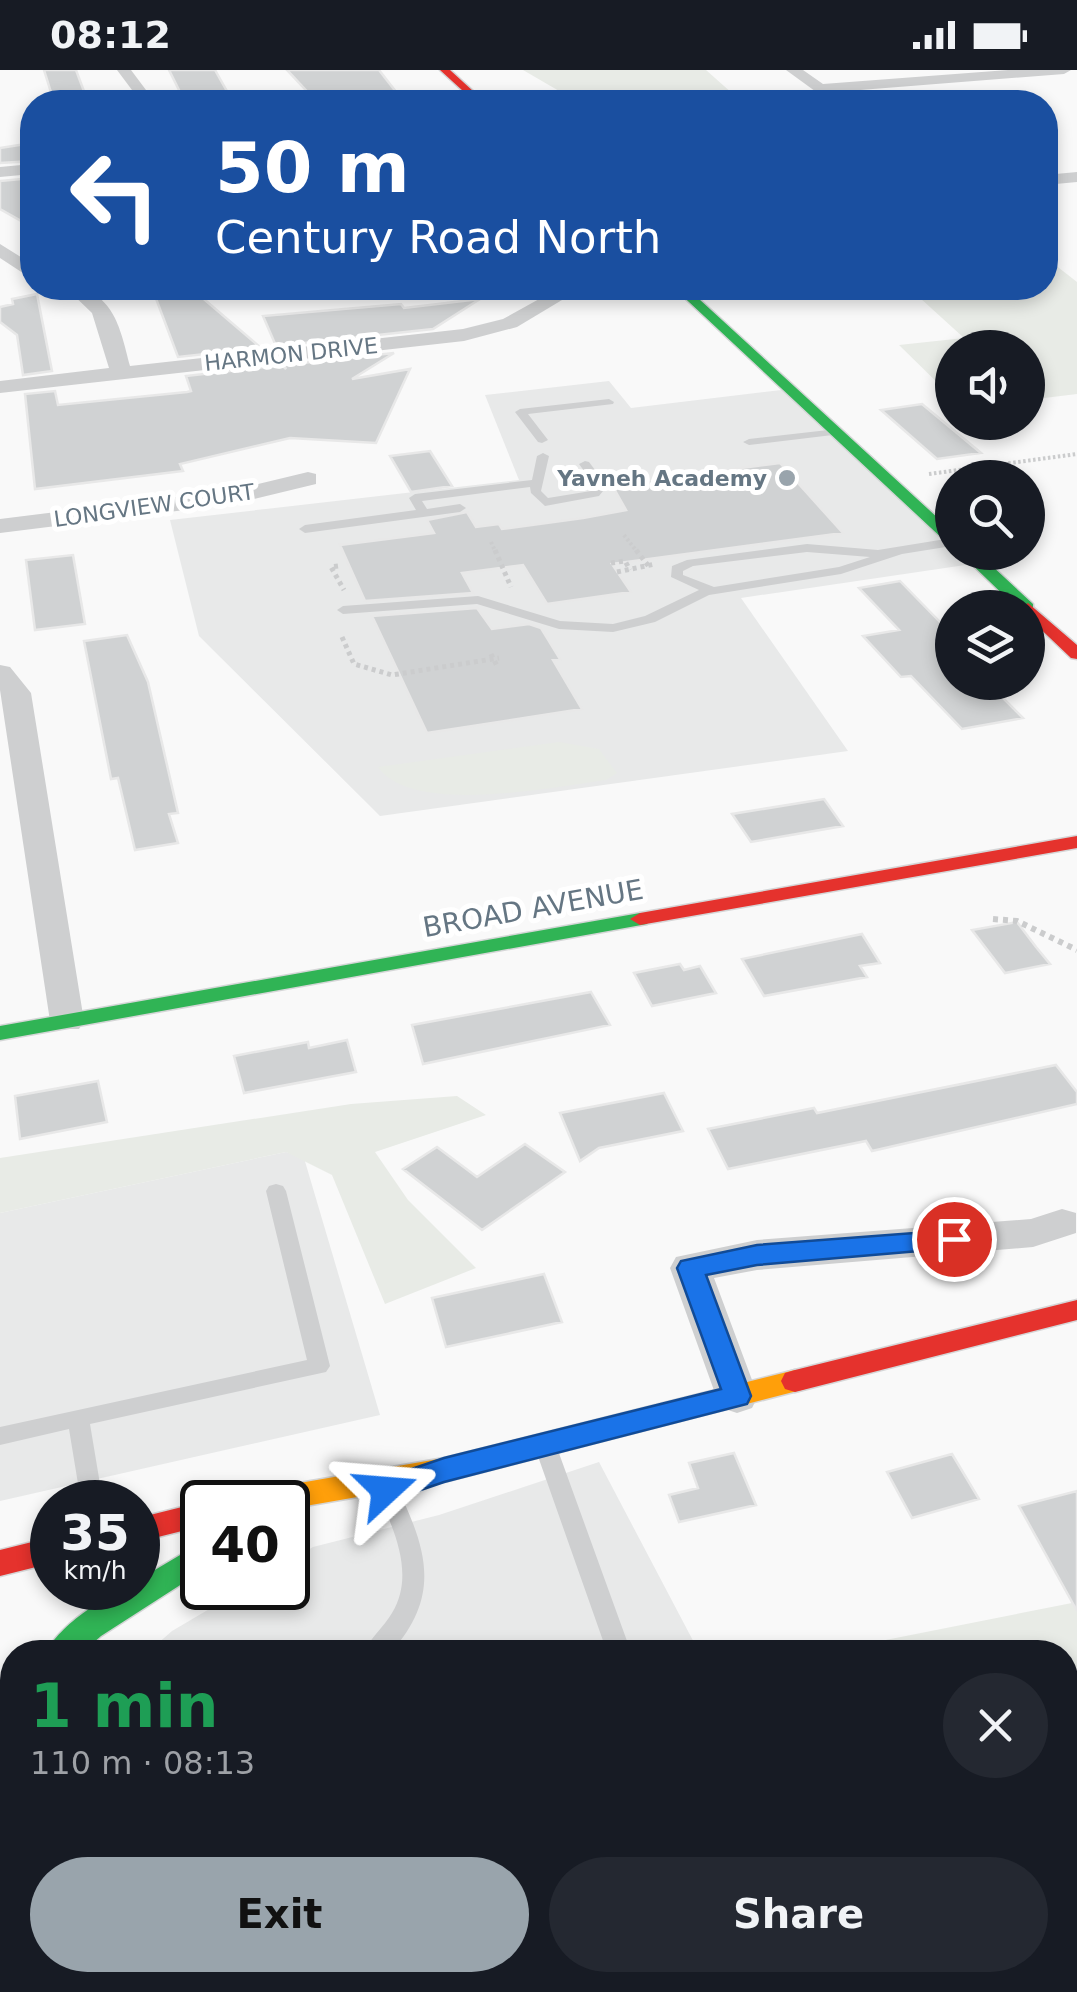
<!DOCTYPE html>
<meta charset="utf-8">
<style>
body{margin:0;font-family:"DejaVu Sans",sans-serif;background:#242831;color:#f1f3f6;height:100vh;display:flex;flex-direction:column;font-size:38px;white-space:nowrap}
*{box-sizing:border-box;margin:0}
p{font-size:32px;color:#9ea1a6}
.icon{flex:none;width:55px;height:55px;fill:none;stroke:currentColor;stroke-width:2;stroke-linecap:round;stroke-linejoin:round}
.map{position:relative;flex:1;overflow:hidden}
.side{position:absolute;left:0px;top:1570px;width:1078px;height:352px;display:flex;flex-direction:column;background:#171b24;border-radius:40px 40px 0 0;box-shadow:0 5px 15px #0003}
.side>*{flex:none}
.top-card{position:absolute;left:20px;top:20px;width:1038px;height:210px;border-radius:40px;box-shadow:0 5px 15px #0003;background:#1a4fa0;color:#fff;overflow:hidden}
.fabs{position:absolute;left:935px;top:260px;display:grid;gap:20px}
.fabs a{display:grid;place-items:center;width:110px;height:110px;border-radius:50%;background:#171b24;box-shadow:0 5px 15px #0003;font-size:50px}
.speed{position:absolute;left:30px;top:1410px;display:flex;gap:20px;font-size:50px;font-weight:700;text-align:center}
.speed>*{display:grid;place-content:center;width:130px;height:130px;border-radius:50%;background:#171b24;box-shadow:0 5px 15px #0003;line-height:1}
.speed small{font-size:25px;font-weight:400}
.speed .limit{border:5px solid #111;border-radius:15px;background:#fff;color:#111}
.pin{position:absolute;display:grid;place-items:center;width:85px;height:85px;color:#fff;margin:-42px;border:5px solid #fff;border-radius:50%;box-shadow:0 2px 10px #0007}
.me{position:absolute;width:110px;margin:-55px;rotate:71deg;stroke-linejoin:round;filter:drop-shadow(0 0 8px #0008)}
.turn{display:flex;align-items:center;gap:35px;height:210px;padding:0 30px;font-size:45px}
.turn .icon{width:130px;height:130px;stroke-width:2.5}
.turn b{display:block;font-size:70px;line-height:85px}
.round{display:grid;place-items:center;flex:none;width:105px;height:105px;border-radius:52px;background:#242831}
.summary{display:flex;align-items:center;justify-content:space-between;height:170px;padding:0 30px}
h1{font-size:60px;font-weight:700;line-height:75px;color:#1e9e55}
.button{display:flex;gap:20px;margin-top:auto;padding:20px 30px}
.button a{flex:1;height:115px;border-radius:60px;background:#99a4ac;color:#111;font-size:40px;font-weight:700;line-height:115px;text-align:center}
.button a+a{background:#242831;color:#f1f3f6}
.status{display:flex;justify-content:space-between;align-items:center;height:70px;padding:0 50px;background:#171b24;direction:ltr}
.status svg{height:28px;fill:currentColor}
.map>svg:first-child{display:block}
.built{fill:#e8e9e9}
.green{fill:#e8ebe6}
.building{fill:#d0d2d3;stroke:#e8e8e8;stroke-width:2.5}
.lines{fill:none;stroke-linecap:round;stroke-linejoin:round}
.fast-casing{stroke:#d5d6d7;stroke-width:3}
.slow-casing{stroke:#d5d6d7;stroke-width:3}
.jam-casing{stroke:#d5d6d7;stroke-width:3}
.path-far2{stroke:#cbcccd;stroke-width:4;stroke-dasharray:2.5 2.5;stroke-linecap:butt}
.path-far1{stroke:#cbcccd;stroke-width:5;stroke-dasharray:4 4;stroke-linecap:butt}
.path{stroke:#cbcccd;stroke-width:6;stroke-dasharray:5 5;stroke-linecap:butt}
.lane{fill:#cecfd0;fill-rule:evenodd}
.street{fill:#cecfd0;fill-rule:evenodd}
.fast{fill:#30b455;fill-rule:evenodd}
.slow{fill:#ff9f0a;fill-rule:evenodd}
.jam{fill:#e5322d;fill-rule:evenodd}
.route{fill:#1a73e8;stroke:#114b97;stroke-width:2.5}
.poi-dot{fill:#99a4ac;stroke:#fff;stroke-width:4}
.labels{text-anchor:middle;stroke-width:10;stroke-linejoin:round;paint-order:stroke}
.far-street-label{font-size:22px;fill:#657683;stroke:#fff}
.far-poi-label{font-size:22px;font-weight:bold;fill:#657683;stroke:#fff;text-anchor:end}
.street-label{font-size:28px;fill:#657683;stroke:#fff}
</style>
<div class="status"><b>08:12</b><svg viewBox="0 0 49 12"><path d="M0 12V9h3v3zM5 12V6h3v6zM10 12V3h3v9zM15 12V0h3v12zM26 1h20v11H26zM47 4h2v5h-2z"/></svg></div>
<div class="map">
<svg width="1077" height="1922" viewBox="0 0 1077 1922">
<rect width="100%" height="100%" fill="#f9f9f9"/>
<!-- built -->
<path class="built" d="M 609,311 L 631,338 L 790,319 L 952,469 L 952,482 L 979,493 L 741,528 L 848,681 L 380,746 L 199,566 L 170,450 L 519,410 L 485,325 Z
M 286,1082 L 304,1088 L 380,1345 L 0,1431 L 0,1143 Z
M 599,1392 L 699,1582 L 148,1582 L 172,1561 L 245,1518 L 288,1518 L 288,1492 L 313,1477 L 439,1445 Z
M 12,1734 L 12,1910 L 1065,1910 L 1065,1817 L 1077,1820 L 1077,1922 L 0,1922 L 0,1756 Z"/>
<!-- green -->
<path class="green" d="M 523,0 L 706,0 L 742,32 L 578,32 Z
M 1045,187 L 1077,212 L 1077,324 L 1028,330 L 1028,278 L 952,278 L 952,327 L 899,275 L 964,268 L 909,218 L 1045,218 Z
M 559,672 L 599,679 L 617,703 L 606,710 C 553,717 412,746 378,697 Z
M 457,1026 L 486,1045 L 375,1082 L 408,1130 L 476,1198 L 385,1234 L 332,1105 L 286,1082 L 0,1143 L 0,1088 L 351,1034 Z
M 1077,1532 L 1077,1820 L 1065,1817 L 1065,1582 L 825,1582 Z"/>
<!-- building -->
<path class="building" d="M 44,0 L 76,0 L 88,32 L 54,32 Z
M 169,0 L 215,0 L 233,32 L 185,32 Z
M 287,0 L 379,0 L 400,27 L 317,32 Z
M 32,73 L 32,91 L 0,93 L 0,78 Z
M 32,108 L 32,157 L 0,139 L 0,111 Z
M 152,218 L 191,218 L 261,278 L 178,287 Z
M 37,224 L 52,301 L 23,305 L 17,265 L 0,252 L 0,237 L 13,234 L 12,229 Z
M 480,229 L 433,259 L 276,276 L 263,246 L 401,234 L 404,238 Z
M 394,283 L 352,309 L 410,299 L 376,373 L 290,368 L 180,394 L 183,401 L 35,419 L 25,324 L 55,321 L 58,335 L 187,322 L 191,321 L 186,306 L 282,295 L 286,299 L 284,295 Z
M 922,334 L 981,383 L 937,389 L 881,340 Z
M 430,381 L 452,416 L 411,422 L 390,386 Z
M 780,393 L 843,463 L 612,494 L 631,522 L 547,534 L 523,495 L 462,503 L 473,523 L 365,531 L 340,475 L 434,463 L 427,450 L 467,442 L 476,457 L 499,454 L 502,459 L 583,448 L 626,440 L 612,415 Z
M 73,485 L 85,554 L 35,560 L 26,490 Z
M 900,511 L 941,553 L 952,551 L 952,612 L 987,612 L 1023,648 L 962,659 L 911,606 L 901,607 L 863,566 L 899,560 L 859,518 Z
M 477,538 L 492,559 L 529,554 L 541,558 L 560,589 L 553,590 L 582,639 L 427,663 L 372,546 Z
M 127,565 L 148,612 L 178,743 L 169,744 L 178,773 L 135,780 L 118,708 L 111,709 L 84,571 Z
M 824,729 L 843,756 L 751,772 L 732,744 Z
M 1017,852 L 1036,877 L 1050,894 L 1005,903 L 972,860 Z
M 862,864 L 880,893 L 860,896 L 867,907 L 764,926 L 742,889 Z
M 680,894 L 684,900 L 700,896 L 716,923 L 652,936 L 634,903 Z
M 591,922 L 610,955 L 423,994 L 412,955 Z
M 347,970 L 356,1002 L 244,1023 L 234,986 L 308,972 L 309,978 Z
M 1056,995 L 1077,1022 L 1077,1034 L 872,1081 L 866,1071 L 728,1099 L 708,1059 L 814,1038 L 817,1043 Z
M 98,1011 L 107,1052 L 20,1069 L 15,1026 Z
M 664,1023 L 683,1061 L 599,1078 L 580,1091 L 560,1043 Z
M 525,1074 L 565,1102 L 482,1160 L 403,1099 L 437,1077 L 477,1107 Z
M 544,1204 L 562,1252 L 446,1277 L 432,1228 Z
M 734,1383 L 756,1435 L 679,1452 L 669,1425 L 698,1418 L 689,1393 Z
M 952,1384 L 979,1429 L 912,1448 L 887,1402 Z
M 1077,1421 L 1077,1541 L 1019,1436 Z"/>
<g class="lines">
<defs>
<path id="fast" d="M 674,218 L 687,218 L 952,461 L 952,474 L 946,472 Z
M 959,482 L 977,482 L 1033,534 L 1033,542 L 1017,538 Z
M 640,843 L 650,849 L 647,854 L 0,970 L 0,956 Z
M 202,1472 L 202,1501 L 101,1566 L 83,1582 L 47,1582 C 56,1558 112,1518 138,1518 L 138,1510 Z
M 12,1622 L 12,1661 L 0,1667 L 0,1627 Z"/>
<path id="slow" d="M 795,1300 L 805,1303 L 809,1311 L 805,1319 L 444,1412 L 288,1439 L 288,1432 L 245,1432 L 249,1423 L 259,1420 L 444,1388 Z"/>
<path id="jam" d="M 440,0 L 450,0 L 485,32 L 475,32 Z
M 1028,533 L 1077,575 L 1077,589 L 1071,588 L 1028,547 L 1028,538 L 1020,538 Z
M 1077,766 L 1077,778 L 640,855 L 630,849 L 640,843 Z
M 1077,1230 L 1077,1250 L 795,1322 L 785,1319 L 781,1311 L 785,1303 L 795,1300 Z
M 202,1432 L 202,1456 L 138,1472 L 138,1448 Z
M 52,1467 L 52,1493 L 0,1506 L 0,1480 Z
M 12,1622 L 12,1668 L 0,1675 L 0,1628 Z"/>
</defs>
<!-- fast casing -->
<use href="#fast" class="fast-casing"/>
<!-- slow casing -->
<use href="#slow" class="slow-casing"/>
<!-- jam casing -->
<use href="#jam" class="jam-casing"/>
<!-- path-far2 -->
<path class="path-far2" d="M 929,404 L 1077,384
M 624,465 L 638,483
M 491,472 L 496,483"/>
<!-- path-far1 -->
<path class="path-far1" d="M 495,480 L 511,517
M 636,480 L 650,498
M 611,493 L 625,491 L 630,500
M 338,496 L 331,497 L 344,520
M 617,502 L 655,494
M 342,567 L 354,594 L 392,605 L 499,588
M 491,584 L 498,598"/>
<!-- path -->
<path class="path" d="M 993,849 L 1017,851 L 1077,880"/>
<!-- lane -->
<path class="lane" d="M 609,329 L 614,332 L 613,334 L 528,344 L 548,370 L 542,373 L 538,372 L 515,342 L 520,339 Z
M 837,359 L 841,360 L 841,364 L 749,375 L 743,372 L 749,369 Z
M 543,383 L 549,386 L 541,421 L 548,428 L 591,421 L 595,416 L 579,394 L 585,391 L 589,392 L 607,416 L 599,426 L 545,436 L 531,423 L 530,417 L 422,431 L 427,439 L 460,434 L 466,438 L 460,442 L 305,463 L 299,459 L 305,455 L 416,440 L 409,428 L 415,424 L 532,410 L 537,386 Z
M 952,468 L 952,476 L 902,484 L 841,504 L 709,525 L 655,552 L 613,562 L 559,559 L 477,534 L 343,544 L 337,540 L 343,536 L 478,526 L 560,551 L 613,554 L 645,546 L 699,520 L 671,507 L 672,496 L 687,490 L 807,474 L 878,480 ZM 807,482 L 870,487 L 839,497 L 714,517 L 683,505 L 683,501 L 693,496 Z
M 276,1114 L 283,1116 L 286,1121 L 330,1296 L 326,1302 L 90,1354 L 103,1432 L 81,1432 L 69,1359 L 0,1375 L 0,1357 L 307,1290 L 266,1121 L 269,1116 Z
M 545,1366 L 553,1369 L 556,1375 L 631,1582 L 607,1582 L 534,1375 L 537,1369 Z
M 387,1411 L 395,1413 C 426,1477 443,1524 391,1582 L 364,1582 C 370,1568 384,1557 392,1543 C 416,1504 393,1457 376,1420 L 379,1413 Z
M 714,1910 L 742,1910 L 746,1922 L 718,1922 Z"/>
<!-- street -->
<path class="street" d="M 117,0 L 131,0 L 155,32 L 141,32 Z
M 786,0 L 803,0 L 823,14 L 1008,0 L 1071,0 L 1064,4 L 835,22 L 846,32 L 830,32 Z
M 32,94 L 32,104 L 0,107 L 0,97 Z
M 1077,102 L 1077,112 L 1045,115 L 1045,105 Z
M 0,174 L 32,194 L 32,209 L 0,188 Z
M 66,218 C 113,218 120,257 130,296 L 463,259 L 503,249 L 559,218 L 582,218 L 517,257 L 464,271 L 0,323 L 0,311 L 109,298 L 92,243 Z
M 308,402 L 316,404 L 316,414 L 233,434 L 0,463 L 0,449 L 233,420 Z
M 0,595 L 10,597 L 31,623 L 84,951 L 79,959 L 55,959 L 50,951 L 0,620 Z
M 1062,1139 L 1076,1143 L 1076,1163 L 1033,1177 L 757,1200 L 714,1208 L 758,1326 L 752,1338 L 737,1343 L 722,1338 L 716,1326 L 670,1198 L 676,1187 L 757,1170 L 1031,1149 Z"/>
<!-- fast -->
<use href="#fast" class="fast"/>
<!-- slow -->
<use href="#slow" class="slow"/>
<!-- jam -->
<use href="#jam" class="jam"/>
</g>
<!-- route -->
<path class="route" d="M 954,1160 L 967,1169 L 954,1178 L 757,1195 L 706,1205 L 751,1326 L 747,1334 L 444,1412 L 386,1432 L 376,1429 L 372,1420 L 376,1411 L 444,1388 L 721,1319 L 677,1198 L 681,1191 L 757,1175 Z"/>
<!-- markers -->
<circle class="poi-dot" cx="787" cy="408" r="10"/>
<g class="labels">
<!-- far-street labels -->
<g class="far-street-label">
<text transform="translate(291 284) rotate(-6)" y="8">HARMON DRIVE</text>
<text transform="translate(154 435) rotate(-8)" y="8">LONGVIEW COURT</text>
</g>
<!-- far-poi labels -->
<g class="far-poi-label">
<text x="767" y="416">Yavneh Academy</text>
</g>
<!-- street labels -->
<g class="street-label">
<text transform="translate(533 838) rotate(-10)" y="10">BROAD AVENUE</text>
</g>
</g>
</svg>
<div class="fabs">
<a><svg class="icon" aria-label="sound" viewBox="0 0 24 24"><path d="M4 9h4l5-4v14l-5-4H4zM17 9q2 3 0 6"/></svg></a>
<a><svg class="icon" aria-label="search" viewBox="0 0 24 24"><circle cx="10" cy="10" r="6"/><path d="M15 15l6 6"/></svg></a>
<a><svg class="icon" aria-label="layers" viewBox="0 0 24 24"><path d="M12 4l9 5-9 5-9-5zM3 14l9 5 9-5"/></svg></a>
</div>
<div class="speed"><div>35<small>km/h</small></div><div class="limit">40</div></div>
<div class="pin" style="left:954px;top:1169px;background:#d93025"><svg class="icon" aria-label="arrive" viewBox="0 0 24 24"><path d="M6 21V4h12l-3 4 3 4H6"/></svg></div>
<svg class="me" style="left:386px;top:1420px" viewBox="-20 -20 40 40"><path d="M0-17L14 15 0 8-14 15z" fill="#1a73e8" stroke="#fff" stroke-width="4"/></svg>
<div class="top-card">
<div class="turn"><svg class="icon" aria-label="left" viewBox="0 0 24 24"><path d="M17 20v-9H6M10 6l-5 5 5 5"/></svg><div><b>50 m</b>Century Road North</div></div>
</div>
<section class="side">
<div class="summary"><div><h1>1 min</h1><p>110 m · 08:13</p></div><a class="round"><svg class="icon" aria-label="close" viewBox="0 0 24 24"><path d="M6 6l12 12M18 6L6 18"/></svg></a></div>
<div class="button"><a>Exit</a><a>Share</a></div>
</section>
</div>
